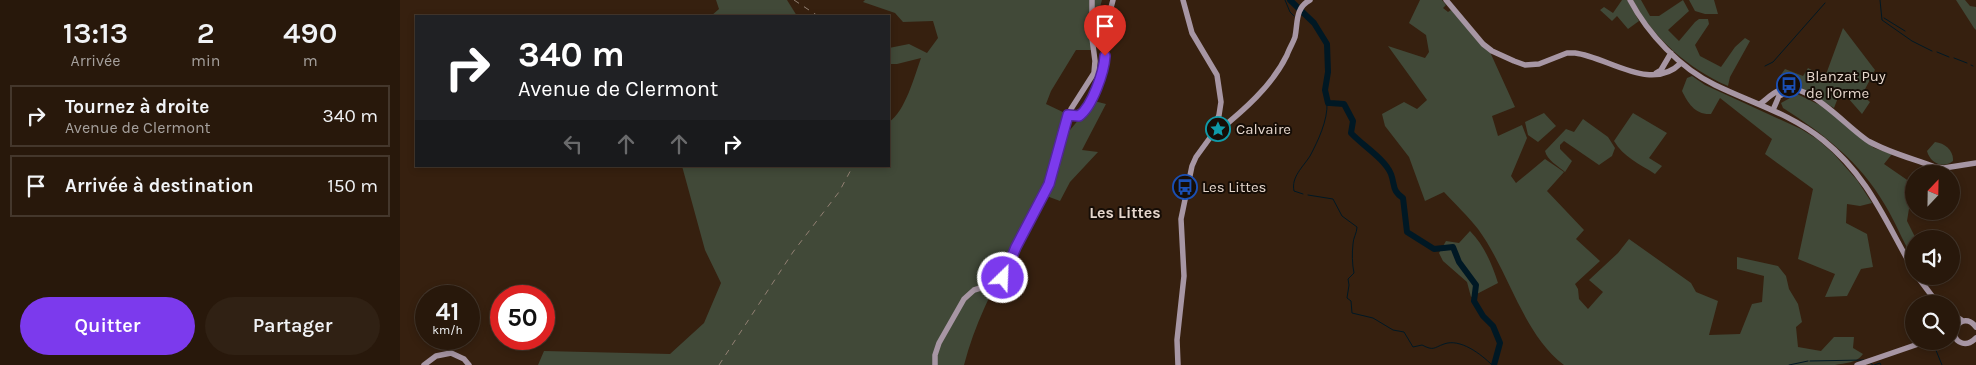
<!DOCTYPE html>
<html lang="fr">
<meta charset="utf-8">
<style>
body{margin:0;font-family:Karla,sans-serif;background:#302114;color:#f1f3f6;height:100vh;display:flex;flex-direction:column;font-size:19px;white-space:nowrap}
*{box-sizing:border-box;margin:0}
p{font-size:16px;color:#a5a09d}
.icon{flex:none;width:28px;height:28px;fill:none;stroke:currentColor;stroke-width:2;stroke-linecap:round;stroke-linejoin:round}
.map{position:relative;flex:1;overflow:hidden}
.drawer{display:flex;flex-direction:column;background:#28180b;width:400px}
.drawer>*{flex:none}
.top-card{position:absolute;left:15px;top:15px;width:475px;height:152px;border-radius:0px;box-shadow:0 2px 8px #0003,0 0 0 1px #44372c;background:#202124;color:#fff;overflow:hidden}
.needle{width:32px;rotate:22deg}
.tools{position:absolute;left:1505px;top:165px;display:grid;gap:10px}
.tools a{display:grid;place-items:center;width:55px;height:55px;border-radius:50%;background:#28180b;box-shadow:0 2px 8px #0003,0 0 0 1px #44372c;font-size:25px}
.speed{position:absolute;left:15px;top:285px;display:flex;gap:10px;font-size:25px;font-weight:700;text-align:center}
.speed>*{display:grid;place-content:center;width:65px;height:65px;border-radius:50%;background:#28180b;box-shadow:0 2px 8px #0003,0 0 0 1px #44372c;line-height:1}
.speed small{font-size:12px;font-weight:400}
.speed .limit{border:8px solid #d22;background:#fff;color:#111}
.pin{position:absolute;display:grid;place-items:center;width:42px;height:42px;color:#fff;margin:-51px -21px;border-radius:50% 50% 50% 0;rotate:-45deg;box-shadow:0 0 5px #0007}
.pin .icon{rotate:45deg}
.me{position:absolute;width:55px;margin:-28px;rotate:24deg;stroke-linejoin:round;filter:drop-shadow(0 0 4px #0008)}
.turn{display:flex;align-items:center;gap:18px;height:105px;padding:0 20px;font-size:22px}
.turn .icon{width:65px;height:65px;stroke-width:2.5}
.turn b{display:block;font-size:35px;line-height:42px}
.lanes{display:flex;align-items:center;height:48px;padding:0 20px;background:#0003;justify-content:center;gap:25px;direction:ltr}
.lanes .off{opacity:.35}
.eta{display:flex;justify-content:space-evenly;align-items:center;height:85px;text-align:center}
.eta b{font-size:30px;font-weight:600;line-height:35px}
.button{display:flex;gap:10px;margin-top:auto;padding:10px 20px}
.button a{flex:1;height:58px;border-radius:30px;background:#7c3aed;color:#fff;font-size:20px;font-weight:600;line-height:58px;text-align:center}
.button a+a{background:#302114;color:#f1f3f6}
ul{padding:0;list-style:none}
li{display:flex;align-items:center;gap:15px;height:62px;margin:0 10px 8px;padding:0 10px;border:2px solid #44372c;border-radius:0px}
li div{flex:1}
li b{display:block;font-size:19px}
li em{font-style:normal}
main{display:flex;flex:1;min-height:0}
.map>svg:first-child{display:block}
.green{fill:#414938}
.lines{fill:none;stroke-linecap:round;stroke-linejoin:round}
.stream{stroke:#001824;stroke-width:1}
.river{stroke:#001824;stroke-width:6}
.secondary{stroke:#a796a4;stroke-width:5.5}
.rail{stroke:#928073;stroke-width:1;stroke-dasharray:6 6;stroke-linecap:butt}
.route-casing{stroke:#51269a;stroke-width:12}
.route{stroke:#7c3aed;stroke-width:9}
.labels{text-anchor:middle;stroke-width:4;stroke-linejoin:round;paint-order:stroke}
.poi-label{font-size:15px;fill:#e5d6cc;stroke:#160d06;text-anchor:start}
.neighbourhood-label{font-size:16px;font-weight:bold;fill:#e5d6cc;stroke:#160d06}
</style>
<main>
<section class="drawer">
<div class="eta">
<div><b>13:13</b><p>Arrivée</p></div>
<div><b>2</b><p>min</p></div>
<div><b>490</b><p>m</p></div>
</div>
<ul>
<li><svg class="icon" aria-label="right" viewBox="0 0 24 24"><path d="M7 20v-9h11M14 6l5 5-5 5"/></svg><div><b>Tournez à droite</b><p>Avenue de Clermont</p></div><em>340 m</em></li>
<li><svg class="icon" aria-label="arrive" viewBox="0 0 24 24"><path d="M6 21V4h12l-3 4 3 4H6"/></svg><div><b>Arrivée à destination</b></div><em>150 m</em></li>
</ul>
<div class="button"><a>Quitter</a><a>Partager</a></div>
</section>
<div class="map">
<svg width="1576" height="365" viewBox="0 0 1576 365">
<rect width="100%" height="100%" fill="#36200f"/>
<!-- green -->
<path class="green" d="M 316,0 L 387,0 L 397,16 L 311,16 L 319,9 Z
M 465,0 L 702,0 L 692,35 L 693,50 L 676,50 L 651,91 L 646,104 L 667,114 L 662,128 L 670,130 L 694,101 L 706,104 L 682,150 L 698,152 L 670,182 L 660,201 L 644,195 C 614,250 580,304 564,365 L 138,365 L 144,351 L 270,354 L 304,323 L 321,283 L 305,250 L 282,166 L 489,166 L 489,122 C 505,112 515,75 521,58 L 497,64 L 489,64 L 489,48 L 509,44 L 527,53 L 538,38 L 533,21 L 503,22 L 495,13 L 463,2 Z
M 1020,0 L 1042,0 L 1046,5 L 1043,8 L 1048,12 L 1051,10 L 1090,52 L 1115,107 L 1092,116 L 1098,136 L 1122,125 L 1127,138 L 1111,176 L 1116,183 L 1145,159 L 1164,172 L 1147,191 L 1184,230 L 1176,239 L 1200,261 L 1175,284 L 1178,289 L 1179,299 L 1188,309 L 1203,292 L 1189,280 L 1218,253 L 1229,239 L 1291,283 L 1296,292 L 1318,301 L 1309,335 L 1340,334 L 1352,304 L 1362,302 L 1364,276 L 1337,269 L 1337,257 L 1378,266 L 1386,276 L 1389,289 L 1398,304 L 1402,322 L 1396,327 L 1398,347 L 1421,351 L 1434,337 L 1454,337 L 1453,348 L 1463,354 C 1457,363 1445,363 1435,365 L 1164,365 C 1122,333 1109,271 1078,229 C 1068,216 1055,204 1044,192 L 1025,201 L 1009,157 L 985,126 L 982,114 L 1004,102 L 1017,109 L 1027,100 L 988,46 L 1025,58 L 1029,52 L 1026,35 L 1009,23 Z
M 1222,0 L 1227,0 L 1239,21 L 1228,29 L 1217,16 L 1212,21 L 1200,10 L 1204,7 L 1213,13 Z
M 1233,0 L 1241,0 L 1250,16 L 1259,16 L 1283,0 L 1289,11 L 1268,30 L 1279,41 L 1295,22 L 1299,19 L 1308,19 L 1309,24 L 1295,45 L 1300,56 L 1321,67 L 1335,47 L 1345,38 L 1350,41 L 1330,77 L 1328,86 C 1289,69 1253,38 1233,0 Z
M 1289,0 L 1314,0 L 1318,14 L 1305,14 L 1295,11 Z
M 1556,0 L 1565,0 L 1570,6 L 1576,7 L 1576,30 L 1574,28 Z
M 1443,28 L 1475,70 L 1462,95 L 1470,102 L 1462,114 L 1441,90 L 1434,108 L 1400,87 L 1385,85 L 1385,78 L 1380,76 L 1385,69 L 1403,76 L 1408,68 L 1425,77 Z
M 1292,76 L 1305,85 L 1401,129 L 1417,139 L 1433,153 L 1457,180 L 1472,203 L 1460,206 L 1447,204 L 1446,223 L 1467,234 L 1473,267 L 1461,269 L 1447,296 L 1425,297 L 1435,274 L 1398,259 L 1413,189 L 1365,154 L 1372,139 L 1320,98 L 1311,114 C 1295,115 1288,103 1282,91 L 1287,78 Z
M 1397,94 L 1424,107 L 1474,148 L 1492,154 L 1484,164 L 1513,184 L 1507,221 L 1516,239 L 1514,239 L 1514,260 C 1503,242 1496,223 1485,205 C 1459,161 1425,135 1383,108 L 1381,103 Z
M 1144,113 L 1156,126 L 1138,142 L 1128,135 L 1125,122 Z
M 1233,113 L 1267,133 L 1249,158 L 1262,166 L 1255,174 C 1240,164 1223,157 1214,141 Z
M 1183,119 L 1208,137 L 1215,148 L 1212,156 L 1199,165 L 1164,141 L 1160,145 L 1160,149 L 1172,161 L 1165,172 C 1158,166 1147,160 1145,151 L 1166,129 L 1174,132 Z
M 1535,142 C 1545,143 1554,151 1553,161 C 1543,169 1530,163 1527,151 Z
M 1070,231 C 1084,245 1092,264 1098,283 L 1071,297 L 1067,282 L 1043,261 L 1039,253 L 1046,241 L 1059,243 Z"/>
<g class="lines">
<!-- stream -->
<path class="stream" d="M 885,0 L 890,12 L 894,16
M 1480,0 L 1482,20 L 1512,41 L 1532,51
M 1484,18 L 1505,31
M 1537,52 L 1549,57
M 1554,58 L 1567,63
M 1571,65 L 1573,66
M 1365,66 L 1373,62 L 1425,3
M 903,194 L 894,191 C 891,177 903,167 910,156 C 918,141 928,120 927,103
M 908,195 L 933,199 L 942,216 L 957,227 C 957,233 953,238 953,244 C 952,253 952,264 954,273 L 948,279 L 949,285 L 947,298 L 951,301 L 952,313 L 973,318 L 993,330 L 1004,332 L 1013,347 L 1022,345 C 1034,351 1033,348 1044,344 C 1060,338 1081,354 1092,365
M 1533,343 L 1542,365
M 1410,361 L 1464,360
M 1470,363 L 1473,365
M 1389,365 L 1408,361
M 1474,365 L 1480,363 L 1481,365"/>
<!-- river -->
<path class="river" d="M 890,0 L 914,23 L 927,44 L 928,72 L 925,90 L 928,103
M 930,103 L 944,104 L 953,121 L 951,133 C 962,145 985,159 991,174 C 995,185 992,191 1003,198 L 1007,232 L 1034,249 L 1053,247 L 1059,262 L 1076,285 L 1074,301 L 1083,316 L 1093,326 L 1100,343 L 1094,365"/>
<!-- secondary -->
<path class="secondary" d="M 1046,0 L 1083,44 L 1092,51 L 1114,61 L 1125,65 L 1139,64 L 1167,53 L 1175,53 C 1208,57 1251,93 1281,63
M 1230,0 C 1248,34 1280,68 1315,85 C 1352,103 1391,114 1423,140 C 1469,177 1485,221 1514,271
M 1256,73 L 1261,70 L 1271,53
M 1360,104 C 1367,99 1374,91 1383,89 C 1410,82 1449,130 1470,142 C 1490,153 1514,159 1535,167 L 1544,168 L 1576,163
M 1373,110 L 1379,96 L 1392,90
M 669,115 L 676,117 L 683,113 L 701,77 L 705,64 L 705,30 L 713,0
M 813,133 L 817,132 C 843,111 872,86 887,55 C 889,49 893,43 895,37 C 898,22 895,8 910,0
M 1517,276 L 1538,304
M 1551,313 L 1563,321
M 1576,327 C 1562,308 1544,337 1562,343 C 1568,345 1572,342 1576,338
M 24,365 L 36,356 L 51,353 L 64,359 L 69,365
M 535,365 L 535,355 L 539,343 L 564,299 L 574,290 L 597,283 L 605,275 L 616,247 L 648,188 L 656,166 L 671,109 L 694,73 L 695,61 L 692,38 L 692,0
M 778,365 L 777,340 L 784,276 L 781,219 L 792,166 L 796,157 L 812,135 L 819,115 L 821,102 L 817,75 L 792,33 L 783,0
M 1457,365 L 1527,341"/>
<!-- rail -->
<path class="rail" d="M 394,0 L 418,16
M 319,365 L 393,252 L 439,192 L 453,166"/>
</g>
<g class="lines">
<defs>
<path id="route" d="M 603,278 L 616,247 L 649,184 L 668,115 L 679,116 C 692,107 704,72 705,56"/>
</defs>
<!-- route casing -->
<use href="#route" class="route-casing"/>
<!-- route -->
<use href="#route" class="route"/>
</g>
<!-- icons -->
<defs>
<symbol id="bus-ring" viewBox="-11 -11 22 22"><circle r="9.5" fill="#160d06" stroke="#1a4fb4" stroke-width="1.5"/><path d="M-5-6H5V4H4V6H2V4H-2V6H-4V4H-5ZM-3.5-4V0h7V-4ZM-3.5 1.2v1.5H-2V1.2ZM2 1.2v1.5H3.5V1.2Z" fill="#1a4fb4"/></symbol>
<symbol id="sight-ring" viewBox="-11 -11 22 22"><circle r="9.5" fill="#160d06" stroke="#0f9aa8" stroke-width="1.5"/><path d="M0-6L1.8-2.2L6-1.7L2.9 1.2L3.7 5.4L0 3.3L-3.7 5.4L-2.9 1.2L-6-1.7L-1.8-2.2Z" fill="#0f9aa8"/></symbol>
</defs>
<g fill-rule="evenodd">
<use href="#bus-ring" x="1375" y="71" width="28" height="28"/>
<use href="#sight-ring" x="804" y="115" width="28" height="28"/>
<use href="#bus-ring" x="771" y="173" width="28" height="28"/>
</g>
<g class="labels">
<!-- poi labels -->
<g class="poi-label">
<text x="1406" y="81">Blanzat Puy<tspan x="1406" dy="17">de l'Orme</tspan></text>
<text x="836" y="134">Calvaire</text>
<text x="802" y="192">Les Littes</text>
</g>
<!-- neighbourhood labels -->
<g class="neighbourhood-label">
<text x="725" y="218">Les Littes</text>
</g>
</g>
</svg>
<div class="tools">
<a><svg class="needle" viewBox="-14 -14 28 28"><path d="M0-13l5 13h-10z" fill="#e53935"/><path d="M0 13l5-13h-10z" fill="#a5a09d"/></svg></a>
<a><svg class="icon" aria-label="sound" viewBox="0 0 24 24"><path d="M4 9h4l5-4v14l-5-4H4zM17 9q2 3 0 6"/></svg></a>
<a><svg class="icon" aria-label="search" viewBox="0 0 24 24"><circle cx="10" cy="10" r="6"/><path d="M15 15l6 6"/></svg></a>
</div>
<div class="speed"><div>41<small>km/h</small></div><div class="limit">50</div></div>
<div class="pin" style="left:705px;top:56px;background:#d93025"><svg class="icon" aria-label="arrive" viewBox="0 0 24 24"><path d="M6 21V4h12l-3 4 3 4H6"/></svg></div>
<svg class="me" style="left:603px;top:278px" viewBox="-20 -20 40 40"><circle r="17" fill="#7c3aed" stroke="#fff" stroke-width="3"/><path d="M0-11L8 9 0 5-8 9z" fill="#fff"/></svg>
<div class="top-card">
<div class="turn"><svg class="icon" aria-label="right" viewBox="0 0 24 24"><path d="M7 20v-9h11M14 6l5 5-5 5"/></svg><div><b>340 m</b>Avenue de Clermont</div></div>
<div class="lanes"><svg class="icon off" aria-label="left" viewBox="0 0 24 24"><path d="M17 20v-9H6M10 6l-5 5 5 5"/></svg><svg class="icon off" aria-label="ahead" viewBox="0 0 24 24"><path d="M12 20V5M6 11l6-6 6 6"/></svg><svg class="icon off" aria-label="ahead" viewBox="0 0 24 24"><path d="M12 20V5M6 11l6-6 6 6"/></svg><svg class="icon" aria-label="right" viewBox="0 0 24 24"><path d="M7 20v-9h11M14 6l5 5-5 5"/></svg></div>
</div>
</div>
</main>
